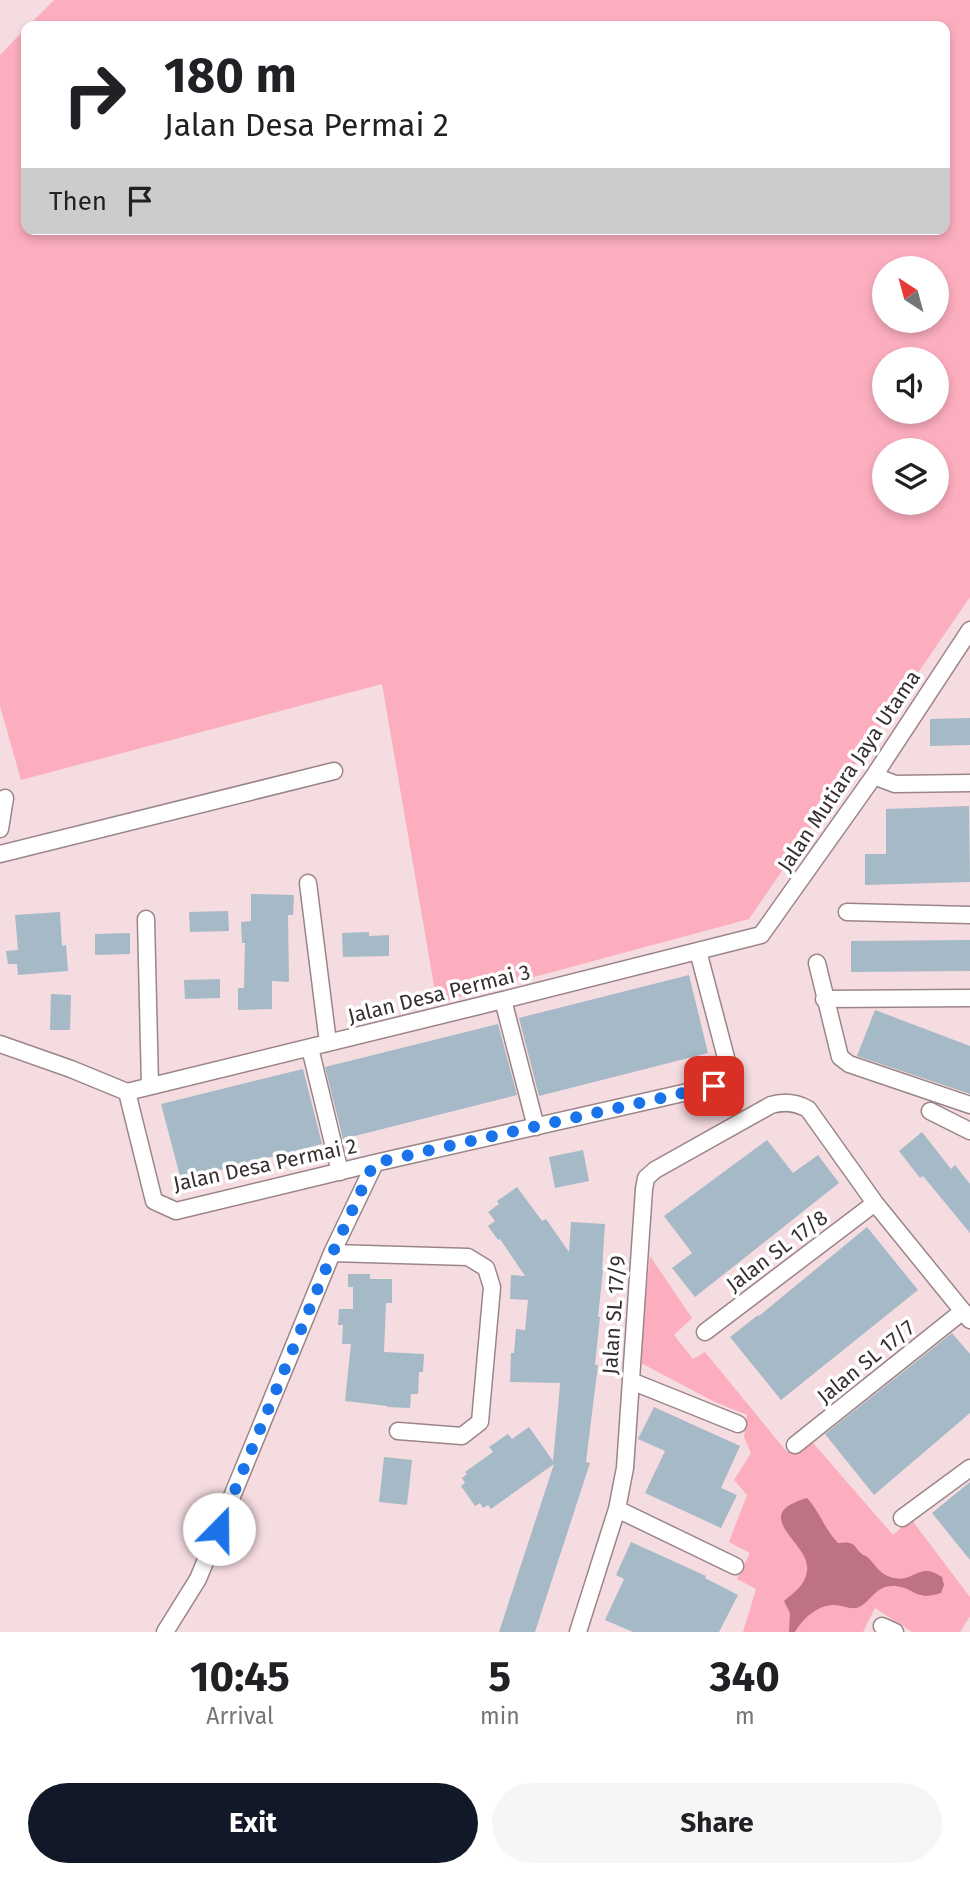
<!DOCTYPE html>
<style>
body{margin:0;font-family:"Fira Sans",sans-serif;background:#f6f6f6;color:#202124;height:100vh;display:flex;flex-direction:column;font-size:26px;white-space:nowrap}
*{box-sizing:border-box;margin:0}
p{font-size:23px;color:#757577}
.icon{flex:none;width:38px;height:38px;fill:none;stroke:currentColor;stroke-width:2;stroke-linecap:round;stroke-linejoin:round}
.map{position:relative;height:1632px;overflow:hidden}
.drawer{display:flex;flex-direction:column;background:#fff;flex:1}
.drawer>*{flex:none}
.hud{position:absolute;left:21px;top:21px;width:929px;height:214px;border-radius:14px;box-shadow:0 4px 10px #0003;background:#fff;color:#202124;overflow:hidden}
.needle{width:46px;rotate:324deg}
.tools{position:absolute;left:872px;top:256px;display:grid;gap:14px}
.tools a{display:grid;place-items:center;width:77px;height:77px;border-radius:50%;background:#fff;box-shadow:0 4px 10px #0003;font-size:35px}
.pin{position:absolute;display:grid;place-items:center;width:60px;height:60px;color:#fff;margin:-30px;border-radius:14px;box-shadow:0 4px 10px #0006}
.me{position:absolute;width:77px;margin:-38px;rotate:22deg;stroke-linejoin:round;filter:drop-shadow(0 0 5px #0008)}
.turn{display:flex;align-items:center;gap:24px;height:147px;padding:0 28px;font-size:32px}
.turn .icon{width:91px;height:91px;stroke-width:2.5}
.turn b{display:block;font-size:49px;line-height:60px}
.then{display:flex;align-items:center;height:66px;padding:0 28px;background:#0003;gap:14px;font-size:26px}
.eta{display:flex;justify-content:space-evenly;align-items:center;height:119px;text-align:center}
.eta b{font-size:42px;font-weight:700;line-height:49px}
.primary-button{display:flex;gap:14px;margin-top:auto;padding:14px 28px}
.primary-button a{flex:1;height:80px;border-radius:42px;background:#111827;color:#fff;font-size:28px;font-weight:700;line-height:80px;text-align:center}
.primary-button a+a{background:#f6f6f6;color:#202124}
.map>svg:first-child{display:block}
.green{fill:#fcadbe;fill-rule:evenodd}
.water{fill:#be7283}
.building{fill:#a5b9c6}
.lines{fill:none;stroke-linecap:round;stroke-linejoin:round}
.minor-casing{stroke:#9b8589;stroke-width:19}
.minor{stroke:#fff;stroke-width:16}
.route{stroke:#1a73e8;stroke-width:12;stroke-dasharray:0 21.6}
.labels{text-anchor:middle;stroke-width:7;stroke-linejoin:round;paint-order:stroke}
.street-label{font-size:21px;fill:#372e30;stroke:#fff}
</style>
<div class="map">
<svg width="970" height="1632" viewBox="0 0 970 1632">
<rect width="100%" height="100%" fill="#f5dce1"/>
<!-- green -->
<path class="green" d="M 54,0 L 970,0 L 970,597 L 749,919 L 437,1003 L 382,684 L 21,780 L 0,706 L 0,55 L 26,28 L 26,229 L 945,229 L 945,26 L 28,26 ZM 884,268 L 936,268 L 936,320 L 884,320 ZM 884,359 L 936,359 L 936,411 L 884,411 ZM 884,450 L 936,450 L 936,502 L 884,502 Z
M 650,1256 L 692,1318 L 674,1335 L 693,1359 L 705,1352 L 787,1452 L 807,1436 L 893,1535 L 911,1519 L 970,1597 L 970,1616 L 960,1632 L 912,1632 L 875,1608 L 863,1632 L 743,1632 L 756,1589 L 737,1579 L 750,1553 L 729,1542 L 747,1495 L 734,1480 L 751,1453 L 744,1437 L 747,1415 L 713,1401 L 639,1362 Z"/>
<!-- water -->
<path class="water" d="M 807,1498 C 820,1512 825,1530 838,1543 C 841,1543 847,1542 849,1543 C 856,1544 856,1550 861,1553 C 862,1555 864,1555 866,1556 C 875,1563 878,1573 890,1577 C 915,1585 917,1560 942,1577 L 944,1585 L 941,1593 C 915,1602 913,1586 893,1586 C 873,1586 870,1605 856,1608 C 849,1609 841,1605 834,1605 C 819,1604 802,1619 795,1632 L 789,1632 L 790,1613 L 784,1601 C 794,1592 805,1586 807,1571 C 812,1543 746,1516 807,1498 Z"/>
<!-- building -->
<path class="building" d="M 970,718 L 970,745 L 930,746 L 930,719 Z
M 969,806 L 970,882 L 865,885 L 865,854 L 886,854 L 886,809 Z
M 251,894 L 294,895 L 293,915 L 288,915 L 289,982 L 272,981 L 272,1009 L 238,1010 L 238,988 L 244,988 L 245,943 L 242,943 L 241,922 L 251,921 Z
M 228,911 L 229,931 L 190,932 L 189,912 Z
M 60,912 L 62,946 L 66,945 L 68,971 L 18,975 L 17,964 L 8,964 L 6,951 L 18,950 L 15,915 Z
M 369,932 L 369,936 L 389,935 L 389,956 L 343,957 L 342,933 Z
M 130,933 L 130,954 L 95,955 L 95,934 Z
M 970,940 L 970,971 L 851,972 L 851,941 Z
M 689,975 L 708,1053 L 539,1096 L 519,1018 Z
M 220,979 L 220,998 L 185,999 L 184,980 Z
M 51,994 L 71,995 L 70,1030 L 50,1030 Z
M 875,1010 L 970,1046 L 970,1094 L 857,1056 Z
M 498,1024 L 517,1095 L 343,1139 L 325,1067 Z
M 303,1069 L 322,1144 L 181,1180 L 161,1104 Z
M 922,1132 L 951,1169 L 955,1165 L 970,1184 L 970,1233 L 923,1176 L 920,1178 L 899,1151 Z
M 767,1140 L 793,1173 L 818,1155 L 839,1183 L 695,1297 L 672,1268 L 692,1253 L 664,1216 Z
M 583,1150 L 589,1181 L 555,1188 L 549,1157 Z
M 517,1187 L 542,1221 L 546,1219 L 569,1252 L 571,1222 L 605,1224 L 602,1270 L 603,1270 L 598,1317 L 600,1317 L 595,1365 L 598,1365 L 586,1462 L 590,1463 L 535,1632 L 499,1632 L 554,1464 L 491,1509 L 488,1505 L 483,1508 L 480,1503 L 475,1506 L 461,1486 L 465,1483 L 462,1478 L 467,1474 L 465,1472 L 493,1452 L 489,1447 L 508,1434 L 512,1439 L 529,1427 L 553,1461 L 559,1397 L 560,1383 L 510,1382 L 511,1353 L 514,1353 L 516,1329 L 525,1330 L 528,1300 L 510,1299 L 511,1275 L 525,1276 L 500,1239 L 498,1240 L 488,1226 L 495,1221 L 488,1212 L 499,1204 L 497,1201 Z
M 867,1227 L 918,1290 L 781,1400 L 730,1337 L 758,1315 L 759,1316 Z
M 348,1274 L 370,1274 L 370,1279 L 392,1279 L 392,1303 L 386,1303 L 384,1352 L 424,1354 L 423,1372 L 419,1372 L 418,1394 L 411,1394 L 410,1408 L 387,1407 L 387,1406 L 345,1401 L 351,1344 L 342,1344 L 343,1325 L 338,1325 L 339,1309 L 353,1309 L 353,1287 L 348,1287 Z
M 952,1333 L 970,1354 L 970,1413 L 874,1495 L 825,1434 Z
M 654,1407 L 740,1446 L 721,1488 L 737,1495 L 721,1528 L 645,1493 L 665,1451 L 638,1439 Z
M 384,1457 L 412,1460 L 407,1505 L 379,1502 Z
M 970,1482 L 970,1560 L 932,1513 Z
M 631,1542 L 706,1576 L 705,1578 L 738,1595 L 719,1632 L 633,1632 L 605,1620 L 624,1579 L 616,1575 Z"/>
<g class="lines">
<defs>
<path id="minor" d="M 874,776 L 895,784 L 970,783
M 0,829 L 5,798
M 0,854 L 334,771
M 308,883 L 328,1043
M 847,912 L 970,915
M 146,919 L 150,1086
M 817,963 L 840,1057 L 849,1064 L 970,1105
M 824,999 L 970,998
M 503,1000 L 536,1127
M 0,1044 L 71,1069 L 127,1092
M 310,1048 L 340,1172
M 127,1092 L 503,1000 L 761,935 L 874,776 L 970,630
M 127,1092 L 154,1201 L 176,1211 L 375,1163 L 714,1086 L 725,1078 L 729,1069 L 698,951
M 930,1111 L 970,1131
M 332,1253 L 468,1257 L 486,1268 L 492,1287 L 480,1422 L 462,1436 L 398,1431
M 705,1332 L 875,1203
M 631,1381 L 738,1424
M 795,1445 L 963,1311
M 617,1509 L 735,1566
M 902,1518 L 970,1468
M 882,1626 L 895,1632
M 165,1632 L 198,1579 L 332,1253 L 375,1163
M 578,1632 L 617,1509 L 625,1468 L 644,1189 L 646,1178 L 655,1170 L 771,1105 C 784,1101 795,1102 808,1109 L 875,1203 L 970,1320"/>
</defs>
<!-- minor casing -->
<use href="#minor" class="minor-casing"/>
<!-- minor -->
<use href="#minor" class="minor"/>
</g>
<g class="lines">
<!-- route -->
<path class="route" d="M 219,1529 L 332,1254 L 374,1163 L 714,1086"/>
</g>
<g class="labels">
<!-- street labels -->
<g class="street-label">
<text transform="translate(849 771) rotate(-56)" y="7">Jalan Mutiara Jaya Utama</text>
<text transform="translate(439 994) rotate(-14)" y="7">Jalan Desa Permai 3</text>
<text transform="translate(265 1165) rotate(-12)" y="7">Jalan Desa Permai 2</text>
<text transform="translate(777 1251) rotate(-37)" y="7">Jalan SL 17/8</text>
<text transform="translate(614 1315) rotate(-86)" y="7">Jalan SL 17/9</text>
<text transform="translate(866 1362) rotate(-39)" y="7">Jalan SL 17/7</text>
</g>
</g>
</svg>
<div class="tools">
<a><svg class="needle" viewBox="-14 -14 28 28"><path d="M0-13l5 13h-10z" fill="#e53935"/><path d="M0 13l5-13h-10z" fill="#757577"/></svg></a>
<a><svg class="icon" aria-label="sound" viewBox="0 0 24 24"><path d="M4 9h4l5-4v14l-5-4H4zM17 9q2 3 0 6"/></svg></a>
<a><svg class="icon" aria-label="layers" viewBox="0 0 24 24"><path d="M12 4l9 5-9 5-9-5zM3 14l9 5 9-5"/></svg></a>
</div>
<div class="pin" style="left:714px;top:1086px;background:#d93025"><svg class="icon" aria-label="arrive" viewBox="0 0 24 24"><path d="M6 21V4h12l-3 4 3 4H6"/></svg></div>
<svg class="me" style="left:219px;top:1529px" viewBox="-20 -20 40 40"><circle r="19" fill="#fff"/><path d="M0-13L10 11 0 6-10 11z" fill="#1a73e8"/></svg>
<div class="hud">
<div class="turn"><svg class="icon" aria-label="right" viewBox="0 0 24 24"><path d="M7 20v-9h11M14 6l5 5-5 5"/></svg><div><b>180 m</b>Jalan Desa Permai 2</div></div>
<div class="then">Then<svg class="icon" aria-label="arrive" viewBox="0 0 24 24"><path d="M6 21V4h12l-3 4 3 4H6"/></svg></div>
</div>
</div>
<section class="drawer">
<div class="eta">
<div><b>10:45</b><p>Arrival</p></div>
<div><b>5</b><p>min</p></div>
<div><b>340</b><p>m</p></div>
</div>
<div class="primary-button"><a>Exit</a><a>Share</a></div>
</section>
